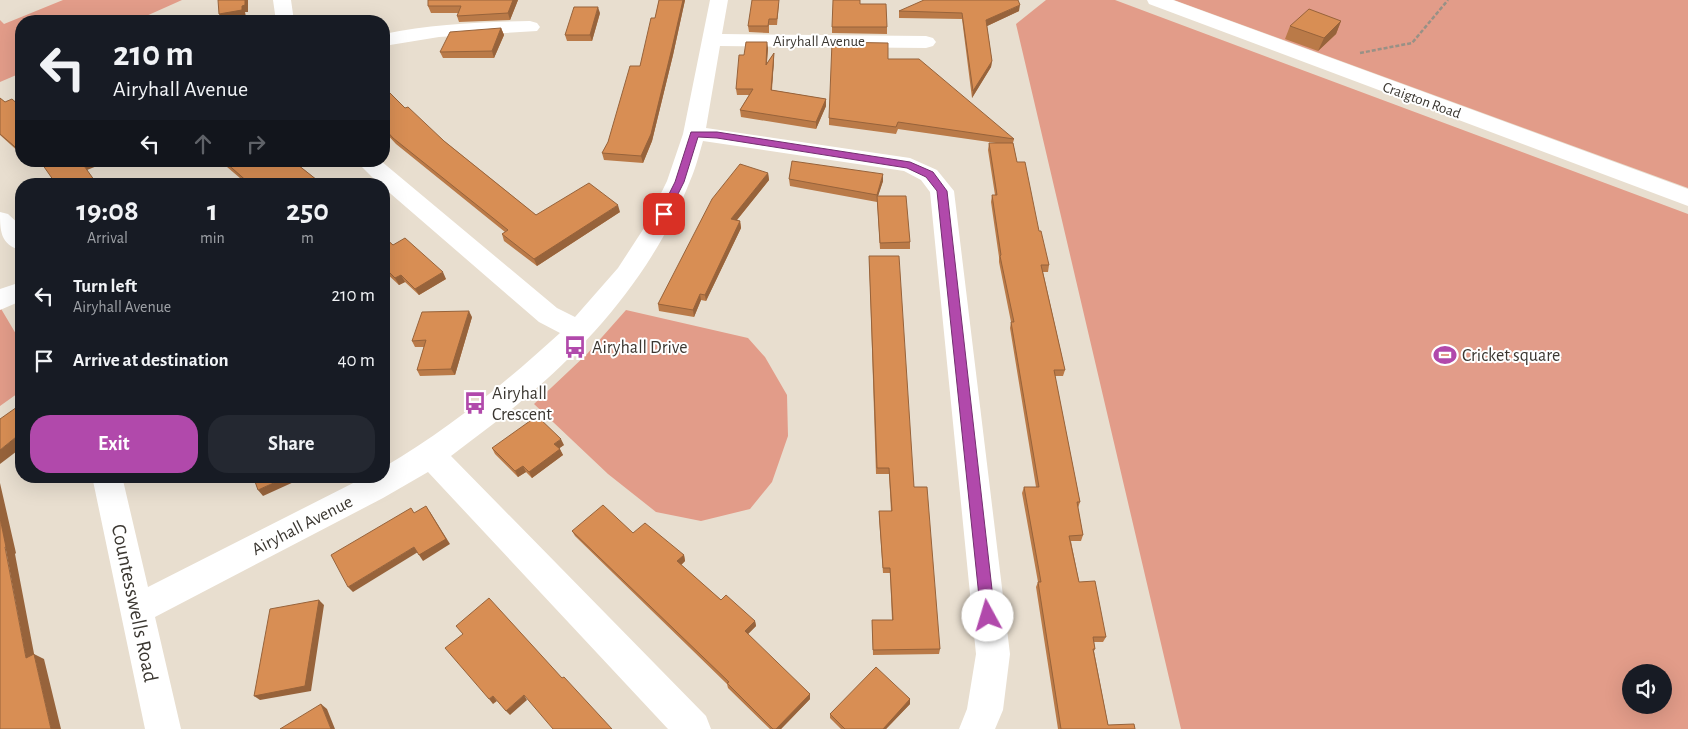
<!DOCTYPE html>
<style>
body{margin:0;font-family:"Alegreya Sans",sans-serif;background:#242831;color:#f1f3f6;height:100vh;display:flex;flex-direction:column;font-size:19px;white-space:nowrap}
*{box-sizing:border-box;margin:0}
p{font-size:16px;color:#9ea1a6}
.icon{flex:none;width:28px;height:28px;fill:none;stroke:currentColor;stroke-width:2;stroke-linecap:round;stroke-linejoin:round}
.map{position:relative;flex:1;overflow:hidden}
.drawer{position:absolute;left:15px;top:178px;width:375px;height:305px;display:flex;flex-direction:column;background:#171b24;border-radius:20px;box-shadow:0 5px 20px #0002}
.drawer>*{flex:none}
.banner{position:absolute;left:15px;top:15px;width:375px;height:152px;border-radius:20px;box-shadow:0 5px 20px #0002;background:#171b24;color:#f1f3f6;overflow:hidden}
.controls{position:absolute;left:1622px;top:664px;display:grid;gap:10px}
.controls a{display:grid;place-items:center;width:50px;height:50px;border-radius:50%;background:#171b24;box-shadow:0 5px 20px #0002;font-size:25px}
.pin{position:absolute;display:grid;place-items:center;width:42px;height:42px;color:#fff;margin:-21px;border-radius:10px;box-shadow:0 2px 8px #0006}
.me{position:absolute;width:55px;margin:-28px;rotate:354deg;stroke-linejoin:round;filter:drop-shadow(0 0 4px #0008)}
.turn{display:flex;align-items:center;gap:18px;height:105px;padding:0 15px;font-size:22px}
.turn .icon{width:65px;height:65px;stroke-width:2.5}
.turn b{display:block;font-size:35px;line-height:42px}
.lanes{display:flex;align-items:center;height:48px;padding:0 15px;background:#0003;justify-content:center;gap:25px;direction:ltr}
.lanes .off{opacity:.35}
.eta{display:flex;justify-content:space-evenly;align-items:center;height:85px;text-align:center}
.eta b{font-size:30px;font-weight:700;line-height:35px}
.primary-button{display:flex;gap:10px;margin-top:auto;padding:10px 15px}
.primary-button a{flex:1;height:58px;border-radius:20px;background:#b149ab;color:#fff;font-size:20px;font-weight:700;line-height:58px;text-align:center}
.primary-button a+a{background:#242831;color:#f1f3f6}
ul{padding:0;list-style:none}
li{display:flex;align-items:center;gap:15px;height:65px;padding:0 15px}
li div{flex:1}
li b{display:block;font-size:19px}
li em{font-style:normal}
.map>svg:first-child{display:block}
.green{fill:#e29c89;fill-rule:evenodd}
.lines{fill:none;stroke-linecap:round;stroke-linejoin:round}
.path{stroke:#989186;stroke-width:2.5;stroke-dasharray:4 2;stroke-linecap:butt}
.minor{fill:#fff;fill-rule:evenodd}
.wall{fill:#ba7a48}
.shaded-wall{fill:#97633b}
.building{fill:#d88e54;stroke:#97633b}
.route{fill:#b149ab;stroke:#732f6f}
.labels{text-anchor:middle;stroke-width:4;stroke-linejoin:round;paint-order:stroke}
.far-street-label{font-size:15px;fill:#3b3731;stroke:#fff}
.poi-label{font-size:18px;fill:#3b3731;stroke:#fff;text-anchor:start}
.street-label{font-size:18px;fill:#3b3731;stroke:#fff}
.near-street-label{font-size:21px;fill:#3b3731;stroke:#fff}
</style>
<div class="map">
<svg width="1688" height="729" viewBox="0 0 1688 729">
<rect width="100%" height="100%" fill="#e8decf"/>
<!-- green -->
<path class="green" d="M 63,0 L 182,0 L 135,21 L 21,21 L 21,73 L 0,82 L 0,20 L 4,24 Z
M 1046,0 L 1115,0 L 1688,214 L 1688,729 L 1181,729 L 1016,24 ZM 1631,672 L 1664,672 L 1664,705 L 1631,705 Z
M 1174,0 L 1688,0 L 1688,188 Z
M 0,307 L 16,334 L 21,351 L 21,391 L 0,406 Z
M 626,310 L 748,338 L 765,357 L 787,395 L 788,436 L 772,482 L 750,509 L 701,521 L 656,512 L 608,474 L 534,404 L 587,354 Z"/>
<g class="lines">
<!-- path -->
<path class="path" d="M 1360,53 L 1412,43 L 1448,0"/>
<!-- minor -->
<path class="minor" d="M 273,0 L 291,0 L 294,21 L 276,21 Z
M 710,0 L 728,0 L 722,34 L 926,36 L 933,38 L 936,42 L 933,46 L 926,48 L 720,46 L 706,128 L 910,158 L 937,170 L 954,191 L 1010,654 L 1003,710 L 995,729 L 959,729 L 967,709 L 976,654 L 930,192 L 921,180 L 904,171 L 703,141 C 699,154 696,168 690,181 C 657,265 595,340 526,397 C 502,418 476,437 451,456 L 706,716 L 711,729 L 668,729 L 428,472 L 383,498 L 155,617 L 181,729 L 145,729 L 92,476 L 122,476 L 148,587 L 367,476 L 384,476 L 384,467 C 448,430 505,383 560,333 L 539,322 L 384,188 L 384,184 L 379,184 L 356,161 L 381,161 L 557,308 L 575,317 L 618,268 L 644,228 L 667,181 L 683,134 Z
M 1147,0 L 1173,0 L 1688,189 L 1688,206 L 1149,4 Z
M 530,21 L 537,23 L 540,27 L 537,31 L 439,37 L 384,46 L 384,34 C 432,24 481,22 530,21 Z
M 0,212 L 8,214 L 21,226 L 21,250 C 0,245 0,230 0,212 Z
M 21,282 L 21,301 L 0,310 L 0,289 Z"/>
</g>
<!-- wall -->
<path class="wall" d="M 428,0 L 518,0 L 510,20 L 459,22 L 457,16 L 458,13 L 431,13 L 428,6 Z
M 659,0 L 685,0 L 673,55 L 652,141 L 643,163 L 604,160 L 602,153 L 608,142 L 640,66 L 655,18 Z
M 779,3 L 777,25 L 769,25 L 769,33 L 749,32 L 748,26 Z
M 860,4 L 887,27 L 887,34 L 832,33 L 832,27 Z
M 899,11 L 1019,11 L 987,26 L 992,61 L 991,67 L 972,98 L 962,19 L 899,18 Z
M 600,13 L 592,41 L 567,41 L 565,35 Z
M 1341,21 L 1336,34 L 1318,51 L 1285,39 L 1290,26 Z
M 501,28 L 504,35 L 494,58 L 443,58 L 440,52 Z
M 768,48 L 767,63 L 774,53 L 774,60 L 772,90 L 826,99 L 826,106 L 816,129 L 741,117 L 740,110 L 749,95 L 737,95 L 736,89 L 744,55 Z
M 888,59 L 1014,139 L 1013,143 L 1017,162 L 1049,265 L 1048,272 L 1043,272 L 1065,370 L 1063,376 L 1055,376 L 1080,502 L 1078,508 L 1083,535 L 1081,541 L 1071,541 L 1079,582 L 1106,637 L 1103,642 L 1094,642 L 1095,649 L 1094,651 L 1108,725 L 1135,729 L 1058,729 L 1036,587 L 1038,582 L 1022,493 L 1024,487 L 1036,487 L 1010,328 L 1011,322 L 999,262 L 999,257 L 991,202 L 992,195 L 995,195 L 988,150 L 989,143 L 996,143 L 898,129 L 896,134 L 829,125 L 829,118 Z
M 384,91 L 405,108 L 444,141 L 536,215 L 620,212 L 537,266 L 504,241 L 502,234 L 505,232 L 396,144 L 384,131 Z
M 0,98 L 5,102 L 21,107 L 21,154 L 0,135 Z
M 220,161 L 293,161 L 322,184 L 247,184 Z
M 768,173 L 769,180 L 737,220 L 740,221 L 741,228 L 706,301 L 701,300 L 694,317 L 659,311 L 658,304 Z
M 789,179 L 883,181 L 878,196 L 910,242 L 910,249 L 880,249 L 877,200 L 877,202 L 790,186 Z
M 384,237 L 393,245 L 446,279 L 419,295 L 405,282 L 399,285 L 384,271 Z
M 869,256 L 914,487 L 940,649 L 939,654 L 873,655 L 872,620 L 892,620 L 890,573 L 883,573 L 879,517 L 879,511 L 891,511 L 889,474 L 876,474 Z
M 472,317 L 455,375 L 420,376 L 417,370 L 424,347 L 415,347 L 412,341 Z
M 564,445 L 559,448 L 563,455 L 532,478 L 526,472 L 518,477 L 495,454 L 492,448 Z
M 572,531 L 633,533 L 684,555 L 685,561 L 681,565 L 721,600 L 755,621 L 756,626 L 748,634 L 810,699 L 781,729 L 770,729 L 728,688 L 727,684 L 575,536 Z
M 910,699 L 910,704 L 886,729 L 841,729 L 830,718 L 830,714 Z"/>
<!-- shaded-wall -->
<path class="shaded-wall" d="M 245,0 L 248,0 L 248,12 L 245,12 L 246,17 L 223,21 L 219,14 L 242,6 Z
M 513,0 L 518,0 L 510,20 L 508,13 Z
M 683,0 L 685,0 L 673,55 L 652,141 L 643,163 L 641,156 Z
M 1020,5 L 1019,11 L 985,27 L 986,20 Z
M 598,7 L 600,13 L 592,41 L 590,35 Z
M 1341,21 L 1336,34 L 1318,51 L 1324,38 Z
M 501,28 L 504,35 L 494,58 L 492,51 Z
M 767,42 L 768,48 L 766,71 L 766,65 Z
M 774,53 L 774,60 L 771,97 L 771,90 Z
M 992,61 L 991,67 L 972,98 L 973,91 Z
M 826,99 L 826,106 L 816,129 L 816,122 Z
M 86,161 L 94,161 L 97,166 L 87,170 L 82,163 Z
M 768,173 L 769,180 L 732,226 L 731,219 Z
M 883,174 L 883,181 L 877,199 L 877,196 L 877,202 L 877,195 Z
M 618,205 L 620,212 L 537,266 L 534,259 Z
M 740,221 L 741,228 L 706,301 L 705,295 Z
M 443,272 L 446,279 L 419,295 L 415,289 Z
M 401,275 L 405,282 L 399,285 L 395,278 Z
M 700,294 L 701,300 L 694,317 L 693,310 Z
M 469,311 L 472,317 L 455,375 L 451,369 Z
M 21,433 L 21,448 L 0,464 L 0,450 Z
M 561,439 L 564,445 L 557,450 L 554,444 Z
M 560,449 L 563,455 L 532,478 L 529,472 Z
M 523,466 L 526,472 L 518,477 L 515,471 Z
M 289,476 L 307,476 L 263,496 L 258,490 Z
M 0,483 L 16,553 L 15,554 L 36,664 L 26,658 L 0,518 Z
M 430,512 L 450,544 L 423,561 L 419,555 Z
M 414,547 L 418,552 L 353,592 L 348,587 Z
M 684,555 L 685,561 L 679,567 L 677,561 Z
M 319,600 L 324,605 L 311,691 L 260,700 L 254,696 Z
M 755,621 L 756,626 L 746,636 L 745,631 Z
M 34,654 L 44,659 L 61,729 L 51,729 Z
M 810,694 L 810,699 L 781,729 L 776,729 Z
M 524,695 L 527,700 L 510,715 L 506,711 Z
M 493,696 L 497,701 L 493,704 L 489,699 Z
M 910,699 L 910,704 L 886,729 L 883,729 Z
M 321,704 L 327,709 L 335,729 L 331,729 Z"/>
<!-- building -->
<path class="building" d="M 218,0 L 245,0 L 245,5 L 242,6 L 242,10 L 219,14 Z
M 428,0 L 513,0 L 508,13 L 457,16 L 461,6 L 428,6 Z
M 659,0 L 683,0 L 672,48 L 651,134 L 641,156 L 602,153 L 608,142 L 630,66 L 640,66 L 651,18 L 655,18 Z
M 752,0 L 779,0 L 777,19 L 769,19 L 768,26 L 748,26 Z
M 833,0 L 860,0 L 860,4 L 886,4 L 887,27 L 832,27 Z
M 924,0 L 1018,0 L 1020,5 L 986,20 L 992,61 L 973,91 L 962,13 L 899,11 Z
M 574,7 L 598,7 L 590,35 L 565,35 Z
M 1309,9 L 1341,21 L 1324,38 L 1290,26 Z
M 501,28 L 492,51 L 440,52 L 450,32 Z
M 746,42 L 767,42 L 766,65 L 774,53 L 771,90 L 826,99 L 816,122 L 740,110 L 753,89 L 736,89 L 739,55 L 744,55 Z
M 832,42 L 888,43 L 888,59 L 919,59 L 1014,139 L 898,122 L 896,127 L 829,118 Z
M 387,90 L 405,108 L 408,107 L 444,141 L 536,215 L 589,183 L 618,205 L 534,259 L 502,234 L 508,230 L 393,138 L 384,128 L 384,91 Z
M 0,98 L 5,102 L 12,99 L 21,107 L 21,152 L 0,134 Z
M 989,143 L 1013,143 L 1017,162 L 1025,162 L 1039,231 L 1041,231 L 1049,265 L 1041,265 L 1065,370 L 1054,370 L 1080,502 L 1077,502 L 1083,535 L 1069,536 L 1079,582 L 1095,581 L 1106,637 L 1093,637 L 1095,649 L 1093,649 L 1108,725 L 1134,724 L 1135,729 L 1061,729 L 1038,582 L 1041,582 L 1024,487 L 1039,487 L 1011,322 L 1014,322 L 1000,256 L 1001,255 L 992,195 L 997,195 Z
M 40,161 L 86,161 L 82,163 L 97,184 L 56,184 Z
M 224,161 L 293,161 L 322,184 L 250,184 Z
M 792,161 L 883,174 L 877,195 L 789,179 Z
M 740,164 L 768,173 L 731,219 L 740,221 L 705,295 L 700,294 L 693,310 L 658,304 L 712,199 Z
M 877,196 L 906,196 L 910,242 L 880,243 Z
M 384,237 L 393,245 L 405,238 L 443,272 L 415,289 L 401,275 L 395,278 L 384,267 Z
M 869,256 L 899,256 L 914,487 L 927,487 L 940,649 L 873,650 L 872,620 L 893,620 L 890,568 L 883,568 L 879,511 L 892,511 L 889,468 L 877,468 Z
M 469,311 L 451,369 L 417,370 L 426,340 L 412,341 L 422,312 Z
M 17,407 L 21,409 L 21,433 L 0,450 L 0,419 Z
M 537,416 L 561,439 L 554,444 L 560,449 L 529,472 L 523,466 L 515,471 L 492,448 Z
M 253,476 L 289,476 L 258,490 Z
M 603,505 L 633,533 L 645,523 L 684,555 L 677,561 L 721,600 L 726,595 L 755,621 L 745,631 L 810,694 L 776,729 L 773,729 L 727,683 L 729,682 L 572,531 Z
M 426,506 L 446,539 L 419,555 L 414,547 L 348,587 L 331,555 L 411,508 L 414,513 Z
M 0,518 L 6,547 L 5,547 L 26,658 L 34,654 L 51,729 L 0,729 Z
M 489,598 L 562,678 L 564,677 L 612,729 L 553,729 L 524,695 L 506,711 L 493,696 L 489,699 L 445,648 L 463,634 L 456,626 Z
M 319,600 L 305,686 L 254,696 L 270,609 Z
M 876,667 L 910,699 L 883,729 L 845,729 L 830,714 Z
M 321,704 L 331,729 L 280,729 Z"/>
<!-- route -->
<path class="route" d="M 691,132 L 717,132 L 910,162 L 933,172 L 947,191 L 995,616 L 993,620 L 988,622 L 983,620 L 981,616 L 937,191 L 926,177 L 907,168 L 717,138 L 698,137 L 684,182 L 667,216 L 660,216 L 659,214 L 675,182 Z"/>
<!-- icons -->
<defs>
<symbol id="bus-bare" viewBox="-9 -9 18 18"><path d="M-5-6H5V4H4V6H2V4H-2V6H-4V4H-5ZM-3.5-4V0h7V-4ZM-3.5 1.2v1.5H-2V1.2ZM2 1.2v1.5H3.5V1.2Z" fill="#b149ab" stroke="#fff" stroke-width="2.5" paint-order="stroke"/></symbol>
<symbol id="stadium-bare" viewBox="-9 -9 18 18"><path d="M0-5a6.5 5 0 1 0 0 10a6.5 5 0 1 0 0-10ZM-3.5-1.8h7v3.6h-7Z" fill="#b149ab" stroke="#fff" stroke-width="2.5" paint-order="stroke"/></symbol>
</defs>
<g fill-rule="evenodd">
<use href="#bus-bare" x="559" y="331" width="32" height="32"/>
<use href="#stadium-bare" x="1429" y="339" width="32" height="32"/>
<use href="#bus-bare" x="459" y="387" width="32" height="32"/>
</g>
<g class="labels">
<!-- far-street labels -->
<g class="far-street-label">
<text x="819" y="46">Airyhall Avenue</text>
<text transform="translate(1422 100) rotate(20)" y="5">Craigton Road</text>
</g>
<!-- poi labels -->
<g class="poi-label">
<text x="592" y="353">Airyhall Drive</text>
<text x="1462" y="361">Cricket square</text>
<text x="492" y="399">Airyhall<tspan x="492" dy="21">Crescent</tspan></text>
</g>
<!-- street labels -->
<g class="street-label">
<text transform="translate(302 525) rotate(-27)" y="6">Airyhall Avenue</text>
</g>
<!-- near-street labels -->
<g class="near-street-label">
<text transform="translate(135 603) rotate(78)" y="7">Countesswells Road</text>
</g>
</g>
</svg>
<div class="controls">
<a><svg class="icon" aria-label="sound" viewBox="0 0 24 24"><path d="M4 9h4l5-4v14l-5-4H4zM17 9q2 3 0 6"/></svg></a>
</div>
<div class="pin" style="left:664px;top:214px;background:#d93025"><svg class="icon" aria-label="arrive" viewBox="0 0 24 24"><path d="M6 21V4h12l-3 4 3 4H6"/></svg></div>
<svg class="me" style="left:988px;top:616px" viewBox="-20 -20 40 40"><circle r="19" fill="#fff"/><path d="M0-13L10 11 0 6-10 11z" fill="#b149ab"/></svg>
<div class="banner">
<div class="turn"><svg class="icon" aria-label="left" viewBox="0 0 24 24"><path d="M17 20v-9H6M10 6l-5 5 5 5"/></svg><div><b>210 m</b>Airyhall Avenue</div></div>
<div class="lanes"><svg class="icon" aria-label="left" viewBox="0 0 24 24"><path d="M17 20v-9H6M10 6l-5 5 5 5"/></svg><svg class="icon off" aria-label="ahead" viewBox="0 0 24 24"><path d="M12 20V5M6 11l6-6 6 6"/></svg><svg class="icon off" aria-label="right" viewBox="0 0 24 24"><path d="M7 20v-9h11M14 6l5 5-5 5"/></svg></div>
</div>
<section class="drawer">
<div class="eta">
<div><b>19:08</b><p>Arrival</p></div>
<div><b>1</b><p>min</p></div>
<div><b>250</b><p>m</p></div>
</div>
<ul>
<li><svg class="icon" aria-label="left" viewBox="0 0 24 24"><path d="M17 20v-9H6M10 6l-5 5 5 5"/></svg><div><b>Turn left</b><p>Airyhall Avenue</p></div><em>210 m</em></li>
<li><svg class="icon" aria-label="arrive" viewBox="0 0 24 24"><path d="M6 21V4h12l-3 4 3 4H6"/></svg><div><b>Arrive at destination</b></div><em>40 m</em></li>
</ul>
<div class="primary-button"><a>Exit</a><a>Share</a></div>
</section>
</div>
